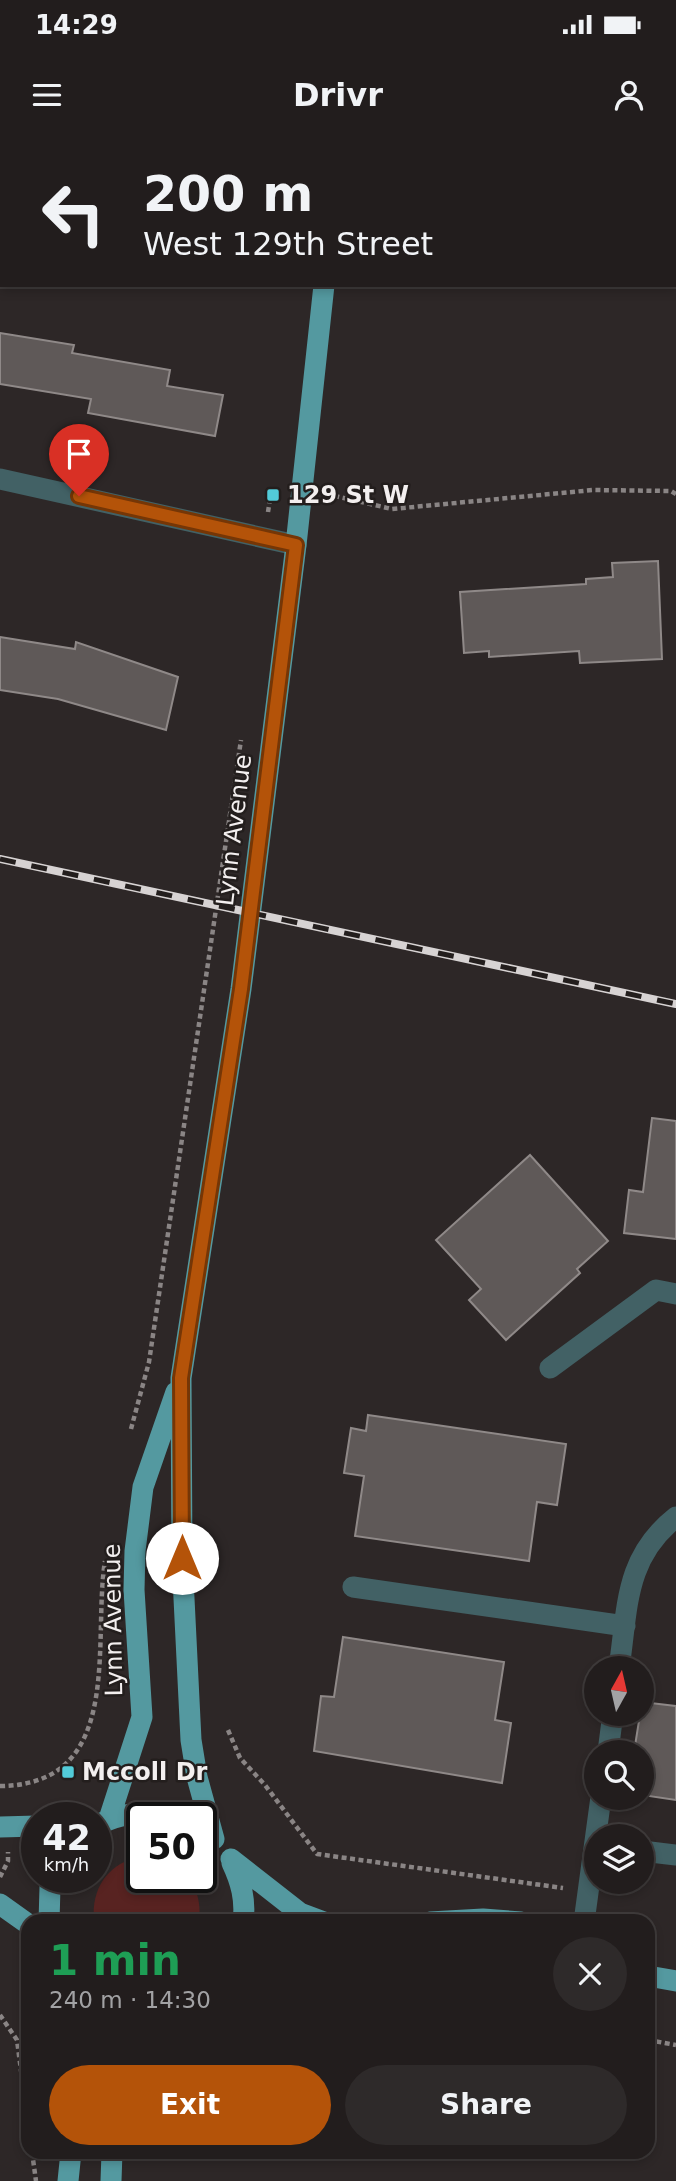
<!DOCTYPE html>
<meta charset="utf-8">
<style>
body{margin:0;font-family:"DejaVu Sans",sans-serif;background:#2e2a2a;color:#f1f3f6;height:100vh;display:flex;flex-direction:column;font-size:26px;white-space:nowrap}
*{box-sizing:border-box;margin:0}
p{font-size:23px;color:#a2a2a4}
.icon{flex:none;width:38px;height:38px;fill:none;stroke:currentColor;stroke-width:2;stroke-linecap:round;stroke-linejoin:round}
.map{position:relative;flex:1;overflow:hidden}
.sheet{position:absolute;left:21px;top:1774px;width:634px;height:245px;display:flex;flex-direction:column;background:#221d1d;border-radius:21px;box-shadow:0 4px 10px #0003,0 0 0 2px #3f3b3b}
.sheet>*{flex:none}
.top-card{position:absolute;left:0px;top:0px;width:677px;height:147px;box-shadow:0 4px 10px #0003,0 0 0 2px #3f3b3b;background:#221d1d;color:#f1f3f6;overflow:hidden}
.needle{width:46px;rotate:8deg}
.buttons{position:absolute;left:584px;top:1516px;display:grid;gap:14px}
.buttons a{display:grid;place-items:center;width:70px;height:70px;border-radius:50%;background:#221d1d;box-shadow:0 4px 10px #0003,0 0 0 2px #3f3b3b;font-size:35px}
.speed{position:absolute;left:21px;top:1662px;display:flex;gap:14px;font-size:35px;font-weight:700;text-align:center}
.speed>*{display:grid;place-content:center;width:91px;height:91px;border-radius:50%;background:#221d1d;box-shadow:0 4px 10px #0003,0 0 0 2px #3f3b3b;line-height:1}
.speed small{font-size:18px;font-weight:400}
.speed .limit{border:4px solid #111;border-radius:10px;background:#fff;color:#111}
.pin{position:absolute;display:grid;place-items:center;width:60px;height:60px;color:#fff;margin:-72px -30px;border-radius:50% 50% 50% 0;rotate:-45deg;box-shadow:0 0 7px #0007}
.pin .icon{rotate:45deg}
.me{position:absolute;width:77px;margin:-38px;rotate:0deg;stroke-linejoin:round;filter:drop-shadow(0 0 5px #0008)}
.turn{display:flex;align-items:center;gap:24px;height:147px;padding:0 28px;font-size:32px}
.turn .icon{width:91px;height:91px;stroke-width:2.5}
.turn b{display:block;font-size:49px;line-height:60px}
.round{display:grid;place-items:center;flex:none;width:74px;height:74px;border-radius:37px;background:#2e2a2a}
.summary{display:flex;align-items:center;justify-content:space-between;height:119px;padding:0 28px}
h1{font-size:42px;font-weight:700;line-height:52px;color:#1e9e55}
.action{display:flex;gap:14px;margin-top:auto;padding:14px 28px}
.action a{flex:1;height:80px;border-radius:42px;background:#b45309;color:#fff;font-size:28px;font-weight:700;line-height:80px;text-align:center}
.action a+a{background:#2e2a2a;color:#f1f3f6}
.status{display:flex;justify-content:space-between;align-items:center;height:49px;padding:0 35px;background:#221d1d;direction:ltr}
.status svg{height:19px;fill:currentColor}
header{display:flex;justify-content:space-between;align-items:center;height:91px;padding:0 28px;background:#221d1d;font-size:32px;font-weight:700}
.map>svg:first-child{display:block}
.green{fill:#582321}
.building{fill:#5f5958;stroke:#8f8988;stroke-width:2}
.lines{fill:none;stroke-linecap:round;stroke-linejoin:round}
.path{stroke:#8a8585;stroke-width:4.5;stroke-dasharray:5 3.5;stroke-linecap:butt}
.minor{stroke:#426165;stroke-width:21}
.major{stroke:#5499a0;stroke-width:21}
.rail-casing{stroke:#d7d3d3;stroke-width:8}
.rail{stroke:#231e1d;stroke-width:5;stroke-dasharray:16;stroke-linecap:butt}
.route-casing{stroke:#753606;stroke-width:18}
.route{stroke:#b45309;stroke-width:12}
.poi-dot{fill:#52cbd8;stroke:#231e1d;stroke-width:2.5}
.labels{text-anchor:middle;stroke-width:5;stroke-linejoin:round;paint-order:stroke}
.poi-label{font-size:24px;font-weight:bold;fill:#f3efef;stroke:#231e1d;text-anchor:start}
.street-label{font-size:24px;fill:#f3efef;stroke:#231e1d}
</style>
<div class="status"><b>14:29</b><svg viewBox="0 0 49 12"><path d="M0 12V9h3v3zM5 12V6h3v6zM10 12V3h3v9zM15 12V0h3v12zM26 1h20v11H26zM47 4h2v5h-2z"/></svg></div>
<header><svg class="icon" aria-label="menu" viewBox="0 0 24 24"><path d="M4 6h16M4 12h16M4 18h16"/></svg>Drivr<svg class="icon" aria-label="person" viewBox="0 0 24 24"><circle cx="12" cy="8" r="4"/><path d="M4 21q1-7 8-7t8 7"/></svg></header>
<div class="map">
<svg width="676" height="2041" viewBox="0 0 676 2041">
<rect width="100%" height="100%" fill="#2d2727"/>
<!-- green -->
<path class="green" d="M 0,0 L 311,0 L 2,2 L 2,33 Z
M 142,1716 L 142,1738 L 189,1738 C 198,1752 201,1764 199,1781 L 94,1781 C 91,1748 108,1723 142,1716 Z"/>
<!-- building -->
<path class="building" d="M 0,193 L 74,205 L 72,213 L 170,230 L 167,246 L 223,255 L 215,296 L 88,273 L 91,259 L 0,244 Z
M 658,421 L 662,519 L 580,523 L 579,511 L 489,517 L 489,511 L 464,513 L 460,452 L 586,444 L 586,439 L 613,437 L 612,423 Z
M 0,497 L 75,509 L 76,502 L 178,537 L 166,590 L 58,559 L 0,550 Z
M 652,978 L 676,981 L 676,1099 L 624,1093 L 629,1050 L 643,1052 Z
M 530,1015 L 608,1101 L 577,1129 L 580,1133 L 506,1200 L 469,1160 L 481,1149 L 436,1100 Z
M 368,1275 L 566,1304 L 557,1365 L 537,1362 L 529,1421 L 355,1396 L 364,1336 L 344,1333 L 351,1288 L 366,1291 Z
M 343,1497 L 504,1522 L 495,1580 L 511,1583 L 502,1643 L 314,1611 L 321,1556 L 334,1557 Z
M 642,1562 L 676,1566 L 676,1660 L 642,1655 L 642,1612 L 634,1612 Z"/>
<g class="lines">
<!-- path -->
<path class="path" d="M 326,354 L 392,369 L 593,350 L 671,351 L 676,354
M 268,372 L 271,353
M 131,1289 L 149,1222 L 241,600
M 228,1590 L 240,1618 L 265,1645 L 317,1714 L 563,1748
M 0,1646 C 126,1645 92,1502 105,1421
M 0,1737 L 8,1721 L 8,1712
M 0,1875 L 17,1900 L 28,1984
M 648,1900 L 676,1905
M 32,2012 L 36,2041"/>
<!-- minor -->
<path class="minor" d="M 0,11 L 2,12
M 0,339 L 296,405
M 550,1228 L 656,1150 L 676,1154
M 353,1447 L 625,1486
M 619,1528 C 628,1468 624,1418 676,1377
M 608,1612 L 613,1573
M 642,1711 L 676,1715
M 584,1782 L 601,1657"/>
<!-- major -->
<path class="major" d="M 340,2 L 340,0
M 109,1679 L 142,1577 L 134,1450 L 135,1411 L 143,1347 L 176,1252
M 101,1683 C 126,1672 154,1669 180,1678
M 0,1687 L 37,1686
M 214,1699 L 197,1637 L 191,1600 L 182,1418 L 181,1238 L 241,849 L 296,405 L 324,145
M 231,1719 L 300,1773 L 324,1782
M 232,1723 C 241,1742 246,1760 243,1782
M 0,1764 L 28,1784
M 49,1782 L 50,1747 L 54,1738
M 430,1782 L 483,1779 L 521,1782
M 648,1836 L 676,1841
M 68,2041 L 71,2012
M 111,2041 L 112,2012"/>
<defs>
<path id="rail" d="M 0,719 L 676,864"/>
</defs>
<!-- rail casing -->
<use href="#rail" class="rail-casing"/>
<!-- rail -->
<use href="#rail" class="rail"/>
</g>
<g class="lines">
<defs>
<path id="route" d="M 79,356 L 296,405 L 241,849 L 181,1238 L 182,1418"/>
</defs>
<!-- route casing -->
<use href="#route" class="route-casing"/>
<!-- route -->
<use href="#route" class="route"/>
</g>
<!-- markers -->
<g class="poi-dot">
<rect x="266" y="348" width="14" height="14" rx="3.5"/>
<rect x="61" y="1625" width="14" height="14" rx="3.5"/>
</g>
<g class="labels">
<!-- poi labels -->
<g class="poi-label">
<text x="287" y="363">129 St W</text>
<text x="82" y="1640">Mccoll Dr</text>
</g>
<!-- street labels -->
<g class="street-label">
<text transform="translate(234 690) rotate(-83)" y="8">Lynn Avenue</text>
<text transform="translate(113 1480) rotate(-91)" y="8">Lynn Avenue</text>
</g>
</g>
</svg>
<div class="buttons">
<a><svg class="needle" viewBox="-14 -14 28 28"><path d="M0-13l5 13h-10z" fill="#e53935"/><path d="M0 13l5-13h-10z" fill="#a2a2a4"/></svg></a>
<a><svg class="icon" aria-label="search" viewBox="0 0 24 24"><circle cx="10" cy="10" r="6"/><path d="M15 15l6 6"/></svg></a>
<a><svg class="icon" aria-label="layers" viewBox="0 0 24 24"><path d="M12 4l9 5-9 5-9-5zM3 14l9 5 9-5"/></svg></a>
</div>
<div class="speed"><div>42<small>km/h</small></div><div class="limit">50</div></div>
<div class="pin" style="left:79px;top:356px;background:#d93025"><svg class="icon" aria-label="arrive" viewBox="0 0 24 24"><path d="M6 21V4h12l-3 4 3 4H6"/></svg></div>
<svg class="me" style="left:182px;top:1418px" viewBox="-20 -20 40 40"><circle r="19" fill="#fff"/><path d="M0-13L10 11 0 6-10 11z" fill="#b45309"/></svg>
<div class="top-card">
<div class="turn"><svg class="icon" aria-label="left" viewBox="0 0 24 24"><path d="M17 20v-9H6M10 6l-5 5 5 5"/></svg><div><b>200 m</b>West 129th Street</div></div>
</div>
<section class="sheet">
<div class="summary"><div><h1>1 min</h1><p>240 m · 14:30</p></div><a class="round"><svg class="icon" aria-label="close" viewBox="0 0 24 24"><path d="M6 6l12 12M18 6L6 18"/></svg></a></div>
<div class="action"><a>Exit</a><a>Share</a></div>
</section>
</div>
